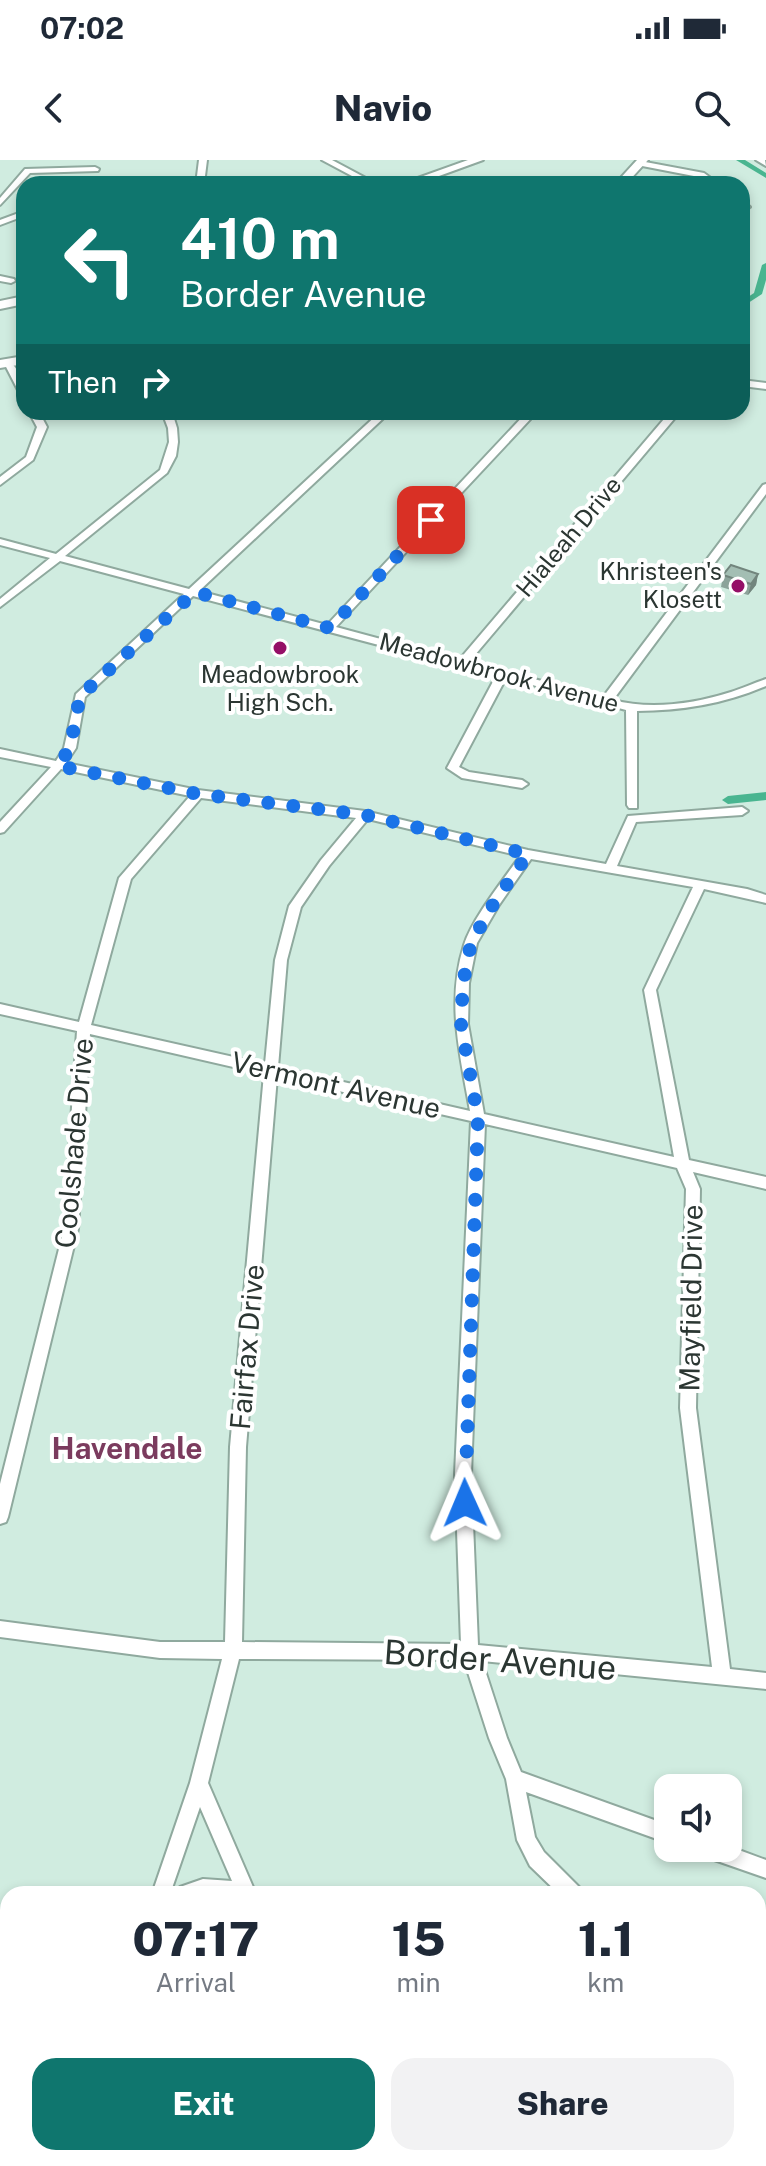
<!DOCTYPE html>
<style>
body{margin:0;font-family:"Public Sans",sans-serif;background:#f2f2f3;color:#1f2937;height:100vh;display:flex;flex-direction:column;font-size:30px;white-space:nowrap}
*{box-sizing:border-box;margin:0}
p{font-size:26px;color:#747a83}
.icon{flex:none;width:44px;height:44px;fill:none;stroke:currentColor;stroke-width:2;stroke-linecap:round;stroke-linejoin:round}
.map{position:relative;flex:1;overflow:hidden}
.panel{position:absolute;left:0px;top:1726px;width:766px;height:280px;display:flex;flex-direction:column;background:#fff;border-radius:24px 24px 0 0;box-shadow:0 4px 12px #0003}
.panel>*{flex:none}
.top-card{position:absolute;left:16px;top:16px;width:734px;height:244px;border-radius:24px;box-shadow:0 4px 12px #0003;background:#0f766e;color:#fff;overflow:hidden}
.fabs{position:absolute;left:654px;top:1614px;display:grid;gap:16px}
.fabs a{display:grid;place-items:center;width:88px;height:88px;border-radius:16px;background:#fff;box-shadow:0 4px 12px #0003;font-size:40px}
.pin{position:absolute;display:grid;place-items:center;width:68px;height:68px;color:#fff;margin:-34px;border-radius:16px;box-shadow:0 4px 12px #0006}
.me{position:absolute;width:88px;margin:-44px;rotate:359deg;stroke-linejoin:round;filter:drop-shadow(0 0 6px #0008)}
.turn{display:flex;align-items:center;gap:28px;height:168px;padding:0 32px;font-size:36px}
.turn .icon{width:104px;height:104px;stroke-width:2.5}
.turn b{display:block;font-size:56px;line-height:68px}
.then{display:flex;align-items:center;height:76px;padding:0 32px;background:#0003;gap:16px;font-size:30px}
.eta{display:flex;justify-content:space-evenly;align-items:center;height:136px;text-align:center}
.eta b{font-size:48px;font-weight:800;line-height:56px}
.action{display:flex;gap:16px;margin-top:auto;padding:16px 32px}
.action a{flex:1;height:92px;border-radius:24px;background:#0f766e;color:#fff;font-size:32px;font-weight:800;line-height:92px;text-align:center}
.action a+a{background:#f2f2f3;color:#1f2937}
.status{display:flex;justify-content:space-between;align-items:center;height:56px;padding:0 40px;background:#fff;direction:ltr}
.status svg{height:22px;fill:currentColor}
header{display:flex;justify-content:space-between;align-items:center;height:104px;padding:0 32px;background:#fff;font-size:36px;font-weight:800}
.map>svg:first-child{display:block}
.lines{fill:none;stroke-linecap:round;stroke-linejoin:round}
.canal{fill:#49b590;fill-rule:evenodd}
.street-casing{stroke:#8fa99e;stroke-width:4}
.secondary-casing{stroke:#8fa99e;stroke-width:4}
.street{fill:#fff;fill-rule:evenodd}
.secondary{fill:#fff;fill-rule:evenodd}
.wall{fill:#8ca39a}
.shaded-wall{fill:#72857d}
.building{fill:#a3beb3;stroke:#72857d;stroke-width:2}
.route{stroke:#1a73e8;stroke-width:14;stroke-dasharray:0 25.2}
.poi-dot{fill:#950f67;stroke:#fff;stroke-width:3}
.labels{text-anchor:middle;stroke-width:8;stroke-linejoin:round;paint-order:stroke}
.far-street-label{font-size:24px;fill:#2b3632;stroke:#fff}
.far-poi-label{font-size:24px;fill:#2b3632;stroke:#fff;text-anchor:end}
.street-label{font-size:28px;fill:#2b3632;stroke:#fff}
.neighbourhood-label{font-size:30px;font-weight:bold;fill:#7b3b5e;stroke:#fff}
.near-street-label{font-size:34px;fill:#2b3632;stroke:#fff}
</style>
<div class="status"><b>07:02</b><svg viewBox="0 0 49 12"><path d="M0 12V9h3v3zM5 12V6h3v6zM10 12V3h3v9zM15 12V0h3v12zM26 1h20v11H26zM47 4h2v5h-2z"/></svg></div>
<header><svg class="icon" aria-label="back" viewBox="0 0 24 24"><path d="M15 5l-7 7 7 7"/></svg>Navio<svg class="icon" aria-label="search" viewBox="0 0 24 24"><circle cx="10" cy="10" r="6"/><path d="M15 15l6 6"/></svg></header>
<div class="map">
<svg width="766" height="2006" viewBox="0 0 766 2006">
<rect width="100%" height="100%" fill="#d0ece0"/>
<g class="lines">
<!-- canal -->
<path class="canal" d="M 736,0 L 745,0 L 766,13 L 766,18 Z
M 766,103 L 766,120 L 762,134 L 742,147 L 742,141 L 754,133 L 762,105 Z
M 766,632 L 766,640 L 728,644 L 722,640 L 728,636 Z"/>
<defs>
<path id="street" d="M 199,0 L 207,0 L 204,24 L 196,24 Z
M 322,0 L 332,0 L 377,24 L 367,24 Z
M 756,0 L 765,0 L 766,6 Z
M 640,1 L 704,13 L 719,24 L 710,24 L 699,17 L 637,5 L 636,3 Z
M 95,7 L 99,9 L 98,11 L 30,13 L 0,45 L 0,38 L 25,9 Z
M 742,40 L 750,47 L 742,53 Z
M 24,51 L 24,56 L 0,65 L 0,60 Z
M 0,116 L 14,119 L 15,121 L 11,123 L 0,121 Z
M 8,200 C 19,208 24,224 24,237 L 20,234 L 4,203 Z
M 742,220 L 766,223 L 766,229 L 742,226 Z
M 29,252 L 39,252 L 47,267 L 33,300 L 0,325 L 0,317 L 26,297 L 37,267 Z
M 162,252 L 172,252 L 177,268 L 178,282 L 176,296 L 167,313 L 65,396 L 189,429 L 380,252 L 390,252 L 199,431 L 327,465 L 527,252 L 537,252 L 336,467 L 459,500 L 670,252 L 680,252 L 469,502 L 603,537 L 763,325 L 766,324 L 766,334 L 613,540 C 650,550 694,544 731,532 C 743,528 754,523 766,519 L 766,526 C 725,544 681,551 637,551 L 637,648 L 629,648 L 627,645 L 626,550 L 506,518 L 459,607 L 469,612 L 522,620 L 528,624 L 522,628 L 462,618 L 447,608 L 496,516 L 193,436 L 85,537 L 76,588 L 66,603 L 198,630 L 365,651 L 528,690 L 606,704 L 628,656 L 742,647 L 748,651 L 742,655 L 636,662 L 617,706 L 747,729 L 766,735 L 766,743 L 704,729 L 656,830 L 689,1000 L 766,1017 L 766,1029 L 693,1012 L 700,1029 L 696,1248 L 730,1509 L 766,1513 L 766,1529 L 482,1501 L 507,1578 L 521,1612 L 668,1665 L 668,1683 L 526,1632 L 535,1677 L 544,1692 L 579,1727 L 581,1734 L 559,1734 L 530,1706 L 517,1680 L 506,1619 L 489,1578 L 464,1500 L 239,1499 L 208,1623 L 256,1734 L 178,1734 L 180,1727 L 203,1719 L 232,1721 L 200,1647 L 170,1734 L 152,1734 L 190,1623 L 222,1499 L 160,1498 L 0,1477 L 0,1461 L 160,1482 L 225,1482 L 230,1287 L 264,914 L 90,874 L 78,1069 L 8,1357 L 6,1362 L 0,1364 L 0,1324 L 64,1069 L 77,871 L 0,854 L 0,844 L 79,862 L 119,718 L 190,636 L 61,609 L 4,672 L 0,673 L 0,662 L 51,607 L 0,597 L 0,589 L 56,601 L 64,588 L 76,534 L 184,434 L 60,401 L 0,447 L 0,439 L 50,398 L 0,385 L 0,379 L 56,394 L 160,310 L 169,282 L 168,268 ZM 201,638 L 356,658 L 321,700 L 289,746 L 275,800 L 265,904 L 91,865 L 131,719 ZM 368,659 L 520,696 C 504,719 472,759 464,785 C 446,842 460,894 470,951 L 278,907 L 287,800 L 301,747 L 329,706 ZM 531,699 L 693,727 L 644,830 L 674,997 L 484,954 L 468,864 L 469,823 L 477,783 L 499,745 ZM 277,917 L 471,961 L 455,1314 L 461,1484 L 242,1482 L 246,1287 ZM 485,964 L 677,1008 L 686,1029 L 680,1248 L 712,1507 L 478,1485 L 471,1314 Z
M 728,1686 L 766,1700 L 766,1718 L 700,1695 L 698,1688 L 728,1688 Z
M 766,1939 L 766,1959 L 758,1960 L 758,1940 Z
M 64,1998 L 84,1998 L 81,2006 L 61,2006 Z
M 312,1998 L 332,1998 L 334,2006 L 314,2006 Z
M 536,1998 L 558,1998 L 561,2006 L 539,2006 Z
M 736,1998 L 758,1998 L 761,2006 L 739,2006 Z"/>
<path id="secondary" d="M 468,0 L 483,0 L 417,24 L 401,24 Z
M 637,0 L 648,0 L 626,24 L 615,24 Z
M 24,136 L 24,144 L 0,149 L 0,141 Z
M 24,196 L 24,204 L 0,208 L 0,200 Z"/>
</defs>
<!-- street casing -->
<use href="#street" class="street-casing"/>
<!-- secondary casing -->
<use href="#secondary" class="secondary-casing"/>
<!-- street -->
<use href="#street" class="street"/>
<!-- secondary -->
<use href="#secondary" class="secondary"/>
</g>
<!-- wall -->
<path class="wall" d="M 758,414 L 756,425 L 748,435 L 721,427 L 723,415 Z"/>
<!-- shaded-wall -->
<path class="shaded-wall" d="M 758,414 L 756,425 L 748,435 L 751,424 Z"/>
<!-- building -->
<path class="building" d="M 731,405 L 758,414 L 751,424 L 723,415 Z"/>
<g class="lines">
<!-- route -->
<path class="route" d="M 431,360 L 330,468 L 195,432 L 80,536 L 70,588 L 58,606 L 198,634 L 365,655 L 528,694 L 494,743 L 471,783 L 463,823 L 461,864 L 478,958 L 465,1343"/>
</g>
<!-- markers -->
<g class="poi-dot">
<circle cx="738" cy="426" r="8"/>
<circle cx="280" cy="488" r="8"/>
</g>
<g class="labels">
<!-- far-street labels -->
<g class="far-street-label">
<text transform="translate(569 377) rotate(-50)" y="8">Hialeah Drive</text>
<text transform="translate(499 513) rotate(15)" y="8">Meadowbrook Avenue</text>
</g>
<!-- far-poi labels -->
<g class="far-poi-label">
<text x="722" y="420">Khristeen's<tspan x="722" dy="28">Klosett</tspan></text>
<text x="280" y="523" text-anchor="middle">Meadowbrook<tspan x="280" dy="28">High Sch.</tspan></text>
</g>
<!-- street labels -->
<g class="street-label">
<text transform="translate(336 925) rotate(13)" y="10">Vermont Avenue</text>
<text transform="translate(74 983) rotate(-85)" y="10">Coolshade Drive</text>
<text transform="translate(691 1138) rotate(-89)" y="10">Mayfield Drive</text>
<text transform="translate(247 1187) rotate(-85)" y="10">Fairfax Drive</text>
</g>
<!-- neighbourhood labels -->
<g class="neighbourhood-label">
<text x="127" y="1299">Havendale</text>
</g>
<!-- near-street labels -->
<g class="near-street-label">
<text transform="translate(500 1500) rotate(4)" y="12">Border Avenue</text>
</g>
</g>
</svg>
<div class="fabs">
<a><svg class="icon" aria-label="sound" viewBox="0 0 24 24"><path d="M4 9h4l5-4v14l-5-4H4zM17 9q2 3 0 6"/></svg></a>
</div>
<div class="pin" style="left:431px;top:360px;background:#d93025"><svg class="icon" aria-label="arrive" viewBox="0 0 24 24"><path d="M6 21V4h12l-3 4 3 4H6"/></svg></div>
<svg class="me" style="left:465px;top:1343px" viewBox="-20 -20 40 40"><path d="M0-17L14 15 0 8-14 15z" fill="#1a73e8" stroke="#fff" stroke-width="4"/></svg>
<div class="top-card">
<div class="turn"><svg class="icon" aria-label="left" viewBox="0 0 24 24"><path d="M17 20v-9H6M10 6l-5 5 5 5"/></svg><div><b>410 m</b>Border Avenue</div></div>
<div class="then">Then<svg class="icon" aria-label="right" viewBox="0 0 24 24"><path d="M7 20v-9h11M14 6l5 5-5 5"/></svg></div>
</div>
<section class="panel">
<div class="eta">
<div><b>07:17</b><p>Arrival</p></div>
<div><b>15</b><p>min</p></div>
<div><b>1.1</b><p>km</p></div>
</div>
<div class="action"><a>Exit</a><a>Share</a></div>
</section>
</div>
